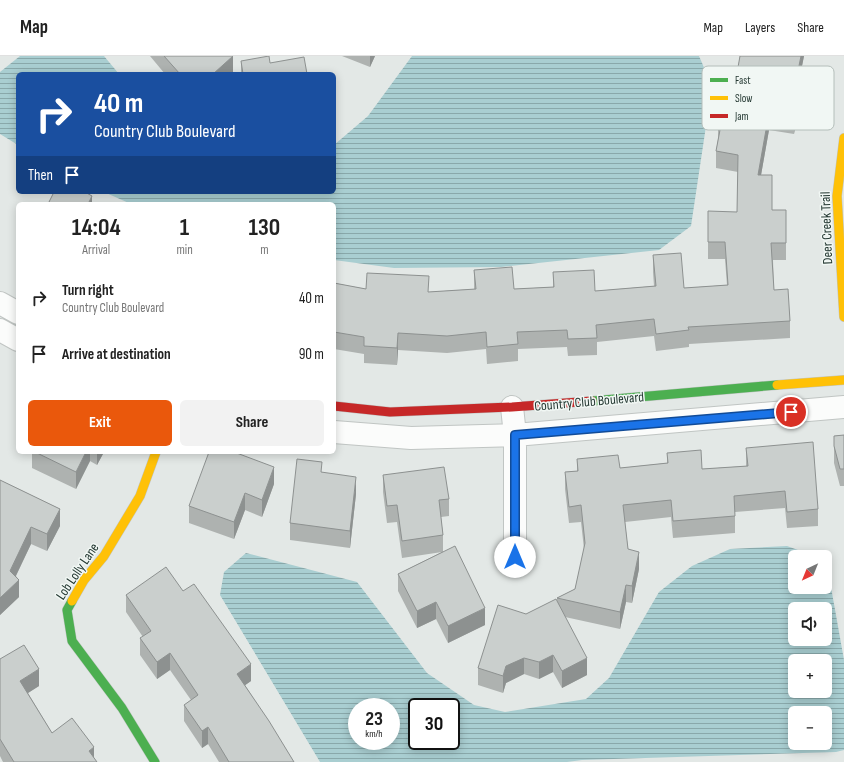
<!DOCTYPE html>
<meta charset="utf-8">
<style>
body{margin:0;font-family:"Sofia Sans Condensed",sans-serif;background:#f2f2f2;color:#222;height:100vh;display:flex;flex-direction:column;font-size:15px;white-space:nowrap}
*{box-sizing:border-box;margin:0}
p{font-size:13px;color:#767676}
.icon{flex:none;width:22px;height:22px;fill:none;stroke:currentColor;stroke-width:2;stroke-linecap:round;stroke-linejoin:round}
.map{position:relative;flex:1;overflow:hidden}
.panel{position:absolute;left:16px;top:146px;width:320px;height:252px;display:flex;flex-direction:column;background:#fff;border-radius:6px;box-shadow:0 2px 10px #0003}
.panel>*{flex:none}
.top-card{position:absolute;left:16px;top:16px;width:320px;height:122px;border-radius:6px;box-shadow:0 2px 10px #0003;background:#1a4fa0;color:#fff;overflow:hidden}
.needle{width:26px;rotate:223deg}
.controls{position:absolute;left:788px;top:494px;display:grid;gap:8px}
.controls a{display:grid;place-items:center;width:44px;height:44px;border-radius:6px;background:#fff;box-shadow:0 2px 10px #0003;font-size:20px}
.speed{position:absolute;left:348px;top:642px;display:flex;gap:8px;font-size:20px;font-weight:700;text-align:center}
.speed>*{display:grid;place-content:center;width:52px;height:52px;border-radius:50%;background:#fff;box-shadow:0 2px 10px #0003;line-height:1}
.speed small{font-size:10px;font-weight:400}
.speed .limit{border:2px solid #111;border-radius:6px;background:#fff;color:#111}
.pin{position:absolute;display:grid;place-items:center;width:34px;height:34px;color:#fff;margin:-17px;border:2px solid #fff;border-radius:50%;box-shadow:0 1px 4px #0007}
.me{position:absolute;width:44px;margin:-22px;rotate:0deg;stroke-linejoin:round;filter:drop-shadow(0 0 3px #0008)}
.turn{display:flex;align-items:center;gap:14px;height:84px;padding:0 12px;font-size:18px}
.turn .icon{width:52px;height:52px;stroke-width:2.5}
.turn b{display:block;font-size:28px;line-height:34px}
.then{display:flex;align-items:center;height:38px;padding:0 12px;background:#0003;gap:8px;font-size:15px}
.eta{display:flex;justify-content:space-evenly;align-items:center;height:68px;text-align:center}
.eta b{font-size:24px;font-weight:700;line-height:28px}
.cta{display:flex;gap:8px;margin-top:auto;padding:8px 12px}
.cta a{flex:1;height:46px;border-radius:6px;background:#ea580c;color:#fff;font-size:16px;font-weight:700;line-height:46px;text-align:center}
.cta a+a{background:#f2f2f2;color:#222}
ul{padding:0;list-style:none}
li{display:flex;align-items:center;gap:12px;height:56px;padding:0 12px}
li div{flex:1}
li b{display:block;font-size:15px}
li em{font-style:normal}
header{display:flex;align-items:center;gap:24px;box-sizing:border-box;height:56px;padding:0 20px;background:#fff;border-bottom:1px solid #e0e0e0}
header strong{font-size:19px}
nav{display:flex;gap:22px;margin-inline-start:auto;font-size:14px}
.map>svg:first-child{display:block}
.water{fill:url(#water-rules);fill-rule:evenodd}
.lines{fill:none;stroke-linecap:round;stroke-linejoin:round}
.street-casing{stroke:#c0c5c3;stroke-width:24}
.fast-casing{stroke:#c0c5c3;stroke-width:10}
.slow-casing{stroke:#c0c5c3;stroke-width:10}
.jam-casing{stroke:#c0c5c3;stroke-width:10}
.street{stroke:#fbfcfb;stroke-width:22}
.fast{stroke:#4caf50;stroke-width:9}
.slow{stroke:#ffc107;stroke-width:9}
.jam{stroke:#c62828;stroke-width:9}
.wall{fill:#aeb2b0}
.shaded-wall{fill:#8d9190}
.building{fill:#cacfcd;stroke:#8d9190}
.route-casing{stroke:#114b97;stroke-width:10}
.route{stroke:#1a73e8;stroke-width:7}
.labels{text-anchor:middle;stroke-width:3;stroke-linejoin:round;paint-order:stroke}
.street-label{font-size:14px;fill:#243832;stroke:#f1f7f4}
.key{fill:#f1f7f4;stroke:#b4beba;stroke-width:1}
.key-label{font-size:11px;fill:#243832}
</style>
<header>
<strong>Map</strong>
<nav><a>Map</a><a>Layers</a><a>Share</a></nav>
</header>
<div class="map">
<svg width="844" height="706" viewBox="0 0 844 706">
<defs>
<pattern id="water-rules" width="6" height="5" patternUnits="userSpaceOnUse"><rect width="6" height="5" fill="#a9ced1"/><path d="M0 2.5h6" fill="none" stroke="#89a8aa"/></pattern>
</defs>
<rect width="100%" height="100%" fill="#e3e8e6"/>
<!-- water -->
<path class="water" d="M 20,0 L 104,0 L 119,18 L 18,18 L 18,89 L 0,78 L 0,16 Z
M 412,0 L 699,0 L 712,30 L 691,170 L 659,194 L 501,211 L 394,212 L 334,204 L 334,148 L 131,148 L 104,136 L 334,136 L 334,89 L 368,60 Z
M 787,490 L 817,501 L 795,501 L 795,531 L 825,531 L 825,514 L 829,520 L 844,604 L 844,694 L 836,696 L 582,704 L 567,706 L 320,706 L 220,539 L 224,516 L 246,497 L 357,526 L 427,617 L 474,649 L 505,656 L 586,643 L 609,622 L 659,536 L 692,510 L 730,493 ZM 795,553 L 825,553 L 825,583 L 795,583 ZM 795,605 L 825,605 L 825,635 L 795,635 ZM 357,651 L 391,651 L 391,685 L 357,685 ZM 417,651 L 451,651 L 451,685 L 417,685 ZM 795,657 L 825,657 L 825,687 L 795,687 Z"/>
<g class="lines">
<defs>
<path id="street" d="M 0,247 L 18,257
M 0,274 L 18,284
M 512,351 L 515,379 L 515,501
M 334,376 L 411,382 L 515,379 L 844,351"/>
<path id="fast" d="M 592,345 L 777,329
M 72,545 L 67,554 L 72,585 L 122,652 L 155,706"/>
<path id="slow" d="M 844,82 L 837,140 L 844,261
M 777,329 L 844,324
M 72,545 L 84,524 L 104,500 L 140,440 L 156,396"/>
<path id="jam" d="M 334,350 L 390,356 L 512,351 L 592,345"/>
</defs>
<!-- street casing -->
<use href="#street" class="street-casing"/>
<!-- fast casing -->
<use href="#fast" class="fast-casing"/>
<!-- slow casing -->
<use href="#slow" class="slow-casing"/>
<!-- jam casing -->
<use href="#jam" class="jam-casing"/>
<!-- street -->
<use href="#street" class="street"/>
<!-- fast -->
<use href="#fast" class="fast"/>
<!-- slow -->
<use href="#slow" class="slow"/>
<!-- jam -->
<use href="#jam" class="jam"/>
</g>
<!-- wall -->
<path class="wall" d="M 150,0 L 233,0 L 233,17 L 232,18 L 165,18 Z
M 342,0 L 375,0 L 370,11 Z
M 740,0 L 804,0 L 796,39 L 797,57 L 794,78 L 769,74 L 761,119 L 772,154 L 786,154 L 786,204 L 773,204 L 774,234 L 790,265 L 790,282 L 689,288 L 689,291 L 656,295 L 654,280 L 597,286 L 597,299 L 568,300 L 567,291 L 518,293 L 518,305 L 487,308 L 486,293 L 447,297 L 398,294 L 397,309 L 364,307 L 364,298 L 334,293 L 334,227 L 366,233 L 429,236 L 474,233 L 474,214 L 514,233 L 553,231 L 553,216 L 595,235 L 654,230 L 653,216 L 653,199 L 684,232 L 727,229 L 725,203 L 708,203 L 708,186 L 737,156 L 738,116 L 716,112 L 716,95 L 718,83 L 718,74 L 735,28 Z
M 241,5 L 270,7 L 307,18 L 241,18 Z
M 844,379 L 844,430 L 840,430 L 834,407 L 834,380 Z
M 746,392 L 818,453 L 818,470 L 787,472 L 785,452 L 735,456 L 735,477 L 673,482 L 671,461 L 625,466 L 628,493 L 639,513 L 632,547 L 626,546 L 620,573 L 565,561 L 587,619 L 562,632 L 553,616 L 539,623 L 524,618 L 506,627 L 503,637 L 478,629 L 478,612 L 526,558 L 557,546 L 557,542 L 575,533 L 584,493 L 581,466 L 569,467 L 565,433 L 565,416 L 577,415 L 577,403 L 620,412 L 667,407 L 667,397 L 702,413 L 746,410 Z
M 32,396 L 104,396 L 97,409 L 90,405 L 76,433 L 32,412 Z
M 322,416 L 356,438 L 350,492 L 290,484 L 290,467 Z
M 383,419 L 449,443 L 449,460 L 441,461 L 443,479 L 443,496 L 485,569 L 448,587 L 436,563 L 417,572 L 398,535 L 398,518 L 442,496 L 402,502 L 397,466 L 387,467 L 383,436 Z
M 0,424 L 60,453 L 60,470 L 47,495 L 31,488 L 16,520 L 19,524 L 19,541 L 0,559 Z
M 274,428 L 262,461 L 245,454 L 234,483 L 189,467 L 189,450 Z
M 183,535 L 251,625 L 245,629 L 294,706 L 219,706 L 208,688 L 202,692 L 184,665 L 184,649 L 191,644 L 170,614 L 157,623 L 140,599 L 140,582 L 143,581 L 126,556 L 126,539 Z
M 0,603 L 39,630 L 28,637 L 52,677 L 94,702 L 97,706 L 3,706 L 0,700 Z"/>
<!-- shaded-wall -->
<path class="shaded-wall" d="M 233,0 L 233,17 L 232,18 L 213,18 Z
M 370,0 L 375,0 L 370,11 Z
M 801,0 L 804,0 L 793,56 L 793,39 Z
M 797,40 L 797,57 L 794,78 L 794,61 Z
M 769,57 L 769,74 L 758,136 L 758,119 Z
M 92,140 L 92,148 L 88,148 Z
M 398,277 L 398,294 L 397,309 L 397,292 Z
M 86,396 L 90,396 L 90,405 L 76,433 L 76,416 Z
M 97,396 L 104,396 L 97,409 Z
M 274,411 L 274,428 L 262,461 L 262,444 Z
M 356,421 L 356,438 L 350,492 L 350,475 Z
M 245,437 L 245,454 L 234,483 L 234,466 Z
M 60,453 L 60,470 L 47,495 L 47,478 Z
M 31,471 L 31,488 L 10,532 L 10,515 Z
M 639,496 L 639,513 L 632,547 L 632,530 Z
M 19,524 L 19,541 L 0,559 L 0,542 Z
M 626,529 L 626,546 L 620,573 L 620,556 Z
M 436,546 L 436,563 L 417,572 L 417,555 Z
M 485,552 L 485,569 L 448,587 L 448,570 Z
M 170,597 L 170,614 L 157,623 L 157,606 Z
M 553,599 L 553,616 L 539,623 L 539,606 Z
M 524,602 L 524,618 L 506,627 L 503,637 L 503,620 L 506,610 Z
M 587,602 L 587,619 L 562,632 L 562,615 Z
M 251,608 L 251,625 L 237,635 L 237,618 Z
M 39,613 L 39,630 L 20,642 L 20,625 Z
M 208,671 L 208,688 L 202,692 L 202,675 Z
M 94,691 L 94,706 L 89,695 Z"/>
<!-- building -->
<path class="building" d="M 164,0 L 233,0 L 213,18 L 180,18 Z
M 269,0 L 270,7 L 304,1 L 307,18 L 243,18 L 241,5 Z
M 740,0 L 801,0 L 793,39 L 797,40 L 794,61 L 769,57 L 758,119 L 772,119 L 772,154 L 786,154 L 786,187 L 771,187 L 774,234 L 788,233 L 790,265 L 688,271 L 689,274 L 656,278 L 654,263 L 596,269 L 597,282 L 568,283 L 567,274 L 517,276 L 518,288 L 487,291 L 486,276 L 447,280 L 398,277 L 397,292 L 364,290 L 364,281 L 334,276 L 334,227 L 366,233 L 367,217 L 429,220 L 428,236 L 476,233 L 474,214 L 512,211 L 514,233 L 554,231 L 553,216 L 594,214 L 595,235 L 656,230 L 653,199 L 681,197 L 684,232 L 728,229 L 725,186 L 708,186 L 708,155 L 737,156 L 738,99 L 716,95 L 720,74 L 718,74 L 727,26 L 735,28 Z
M 54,136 L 85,136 L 92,140 L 88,148 L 48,148 Z
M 844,379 L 844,413 L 840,413 L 834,390 L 834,380 Z
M 813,386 L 818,453 L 787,456 L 785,435 L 734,440 L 735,460 L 673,465 L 671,444 L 623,449 L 628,493 L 639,496 L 632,530 L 626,529 L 620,556 L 557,542 L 575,533 L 585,487 L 581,449 L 569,451 L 565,416 L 578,415 L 577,403 L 618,399 L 620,412 L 668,407 L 667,397 L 701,394 L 702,413 L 748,410 L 746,392 Z
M 35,396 L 86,396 L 76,416 Z
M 209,396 L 234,396 L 274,411 L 262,444 L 245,437 L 234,466 L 189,450 Z
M 297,403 L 322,406 L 321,416 L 356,421 L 350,475 L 290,467 Z
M 444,411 L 449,443 L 439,444 L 443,479 L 402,485 L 397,449 L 387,450 L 383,419 Z
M 0,424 L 60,453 L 47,478 L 31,471 L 10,515 L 19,524 L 0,542 Z
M 455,490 L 485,552 L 448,570 L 436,546 L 417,555 L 398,518 Z
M 166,511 L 183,535 L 194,528 L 251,608 L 237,618 L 269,665 L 294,706 L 229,706 L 208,671 L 202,675 L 184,649 L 198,639 L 170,597 L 157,606 L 140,582 L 151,575 L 126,539 Z
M 556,543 L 587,602 L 562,615 L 553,599 L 539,606 L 524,602 L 506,610 L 503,620 L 478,612 L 498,549 L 526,558 Z
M 24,589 L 39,613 L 20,625 L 52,677 L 72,662 L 94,691 L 89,695 L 97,706 L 14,706 L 0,683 L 0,603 Z"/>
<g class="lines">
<defs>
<path id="route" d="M 515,501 L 515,379 L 791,356"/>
</defs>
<!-- route casing -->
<use href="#route" class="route-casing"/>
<!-- route -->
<use href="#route" class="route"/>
</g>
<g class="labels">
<!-- street labels -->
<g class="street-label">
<text transform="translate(826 172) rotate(-92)" y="5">Deer Creek Trail</text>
<text transform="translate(589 345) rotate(-5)" y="5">Country Club Boulevard</text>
<text transform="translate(77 515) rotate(-56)" y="5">Lob Lolly Lane</text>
</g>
</g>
<!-- legend -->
<rect x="702" y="10" width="132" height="64" rx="6" class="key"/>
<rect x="710" y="22" width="18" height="4" fill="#4caf50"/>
<rect x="710" y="40" width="18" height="4" fill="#ffc107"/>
<rect x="710" y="58" width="18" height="4" fill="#c62828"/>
<g class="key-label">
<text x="735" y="28">Fast</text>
<text x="735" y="46">Slow</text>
<text x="735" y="64">Jam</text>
</g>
</svg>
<div class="controls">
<a><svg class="needle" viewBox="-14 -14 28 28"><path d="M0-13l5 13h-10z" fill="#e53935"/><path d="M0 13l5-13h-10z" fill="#767676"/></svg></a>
<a><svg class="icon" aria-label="sound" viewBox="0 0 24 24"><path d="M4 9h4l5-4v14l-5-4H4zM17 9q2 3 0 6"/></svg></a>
<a>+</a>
<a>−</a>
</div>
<div class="speed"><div>23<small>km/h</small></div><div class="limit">30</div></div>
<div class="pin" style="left:791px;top:356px;background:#d93025"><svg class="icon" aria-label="arrive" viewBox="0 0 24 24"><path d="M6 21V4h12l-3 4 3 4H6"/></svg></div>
<svg class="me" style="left:515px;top:501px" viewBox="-20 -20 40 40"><circle r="19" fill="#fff"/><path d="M0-13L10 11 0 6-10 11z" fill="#1a73e8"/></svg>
<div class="top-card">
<div class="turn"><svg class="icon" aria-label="right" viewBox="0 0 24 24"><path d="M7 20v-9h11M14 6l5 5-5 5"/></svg><div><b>40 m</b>Country Club Boulevard</div></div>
<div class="then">Then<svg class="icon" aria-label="arrive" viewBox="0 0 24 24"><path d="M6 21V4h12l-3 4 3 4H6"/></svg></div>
</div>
<section class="panel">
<div class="eta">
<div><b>14:04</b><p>Arrival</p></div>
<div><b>1</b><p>min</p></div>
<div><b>130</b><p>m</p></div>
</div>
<ul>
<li><svg class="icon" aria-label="right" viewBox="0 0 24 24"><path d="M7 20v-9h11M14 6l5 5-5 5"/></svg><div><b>Turn right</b><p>Country Club Boulevard</p></div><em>40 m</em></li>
<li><svg class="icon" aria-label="arrive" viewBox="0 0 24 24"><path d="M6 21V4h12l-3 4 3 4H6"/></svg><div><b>Arrive at destination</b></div><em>90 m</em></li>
</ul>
<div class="cta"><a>Exit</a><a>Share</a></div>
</section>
</div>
